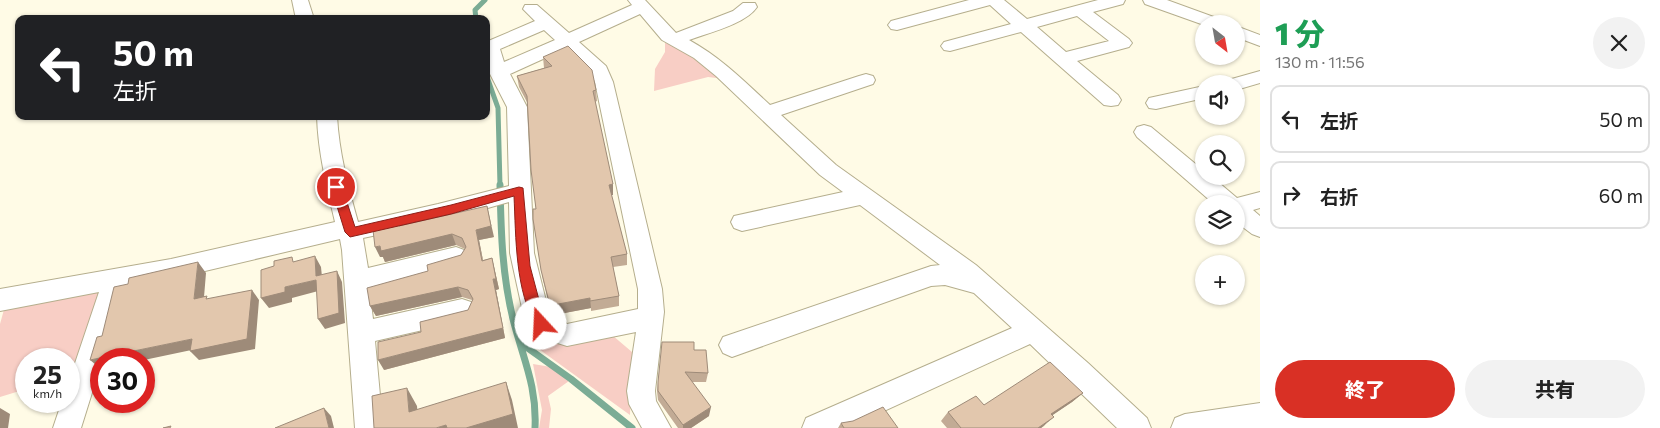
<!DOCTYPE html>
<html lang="ja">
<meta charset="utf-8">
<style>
body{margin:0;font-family:Commissioner,"Noto Sans JP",sans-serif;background:#f2f2f2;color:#222;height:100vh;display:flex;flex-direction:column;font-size:19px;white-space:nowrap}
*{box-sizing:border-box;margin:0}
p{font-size:16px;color:#767676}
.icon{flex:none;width:28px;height:28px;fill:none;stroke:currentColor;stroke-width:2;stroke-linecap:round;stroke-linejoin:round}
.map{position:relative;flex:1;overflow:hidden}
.sheet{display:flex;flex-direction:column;background:#fff;width:400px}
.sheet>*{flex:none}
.hud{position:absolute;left:15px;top:15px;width:475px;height:105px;border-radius:10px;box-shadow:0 1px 4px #0004;background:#202124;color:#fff;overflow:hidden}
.needle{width:32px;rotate:149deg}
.fabs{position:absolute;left:1195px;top:15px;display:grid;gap:10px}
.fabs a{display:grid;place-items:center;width:50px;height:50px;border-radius:50%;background:#fff;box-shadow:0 1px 4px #0004;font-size:25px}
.speed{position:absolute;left:15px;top:348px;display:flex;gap:10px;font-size:25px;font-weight:700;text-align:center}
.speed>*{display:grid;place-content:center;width:65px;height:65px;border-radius:50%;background:#fff;box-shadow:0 1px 4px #0004;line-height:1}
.speed small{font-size:12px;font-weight:400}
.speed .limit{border:8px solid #d22;background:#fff;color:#111}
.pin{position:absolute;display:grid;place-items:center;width:42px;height:42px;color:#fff;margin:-21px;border:2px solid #fff;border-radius:50%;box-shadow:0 1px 5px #0007}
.me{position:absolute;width:55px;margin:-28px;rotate:340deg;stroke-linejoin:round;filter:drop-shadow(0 0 4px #0008)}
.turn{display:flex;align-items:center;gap:18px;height:105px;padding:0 15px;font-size:22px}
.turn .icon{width:65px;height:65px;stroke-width:2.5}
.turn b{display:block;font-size:35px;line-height:42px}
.round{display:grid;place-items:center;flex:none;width:52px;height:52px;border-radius:26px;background:#f2f2f2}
.headline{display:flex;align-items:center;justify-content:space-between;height:85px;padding:0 15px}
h1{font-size:30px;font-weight:800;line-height:38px;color:#1e9e55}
.button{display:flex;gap:10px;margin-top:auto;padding:10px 15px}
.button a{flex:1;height:58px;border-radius:30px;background:#d93025;color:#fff;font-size:20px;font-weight:800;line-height:58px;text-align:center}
.button a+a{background:#f2f2f2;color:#222}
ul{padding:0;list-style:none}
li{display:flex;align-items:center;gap:15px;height:68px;margin:0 10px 8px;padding:0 5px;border:2px solid #e0e0e0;border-radius:10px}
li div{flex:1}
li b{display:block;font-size:19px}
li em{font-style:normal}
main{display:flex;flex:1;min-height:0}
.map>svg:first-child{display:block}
.green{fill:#f8cec5}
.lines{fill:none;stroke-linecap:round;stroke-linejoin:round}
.stream-far1{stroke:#7bac95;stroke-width:5}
.stream{stroke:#7bac95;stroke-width:7}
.street-casing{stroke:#b5ae8d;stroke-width:2}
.street{fill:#fff;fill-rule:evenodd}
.wall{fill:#c2ab95}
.shaded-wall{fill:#9e8b79}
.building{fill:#e2c7ad;stroke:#9e8b79}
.route{fill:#d93025;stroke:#8d1f18}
</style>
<main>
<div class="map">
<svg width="1260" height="428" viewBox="0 0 1260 428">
<rect width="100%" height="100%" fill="#fffbe6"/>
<!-- green -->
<path class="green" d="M 665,43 L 678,45 L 725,79 L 708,77 L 654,91 L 655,69 L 665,52 Z
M 100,291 L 77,378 L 69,380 L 69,359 L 26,359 L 26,389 L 0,397 L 0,324 L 5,306 Z
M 612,335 L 632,352 L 630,415 L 536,347 Z
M 533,364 L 551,367 L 569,381 L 548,396 L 551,409 L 549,428 L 539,428 L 542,410 Z"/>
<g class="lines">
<!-- stream-far1 -->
<path class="stream-far1" d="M 476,19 L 475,10 L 485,0
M 486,74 L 498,108 L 500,186"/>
<!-- stream -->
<path class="stream" d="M 500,185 C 501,233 502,276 514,323 C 524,361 537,387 535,428
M 522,344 L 571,379 L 632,428"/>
<defs>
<path id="street" d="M 292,0 L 308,0 L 314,19 L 296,19 Z
M 628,0 L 645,0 L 676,33 L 733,11 L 743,3 L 755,3 L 757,7 C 746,24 708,33 689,40 C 720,57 744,81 770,105 L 859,76 L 866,74 L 873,76 L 875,80 L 873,84 L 781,115 L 836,165 L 976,265 L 1088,363 L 1147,418 L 1151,428 L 1117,428 L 1030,344 L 847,428 L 802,428 L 806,418 L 1012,328 L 974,293 L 945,285 L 931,286 L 732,357 L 723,353 L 719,345 L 723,337 L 931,266 L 940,265 L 860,205 L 742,231 L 734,228 L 731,222 L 734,216 L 843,192 L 820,175 L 716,76 L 694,58 L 662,40 L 640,14 L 579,42 L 606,66 L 613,82 L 662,289 L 664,312 L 655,391 L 656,401 L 671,428 L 642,428 L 629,404 L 627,391 L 636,332 L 567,346 L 545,339 L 533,332 L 524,317 L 510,253 L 509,202 L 438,222 L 363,238 L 368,268 L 456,247 L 464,250 L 468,257 L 464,264 L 456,267 L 369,288 L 373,319 L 462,299 L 471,302 L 475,310 L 471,318 L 462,321 L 375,341 L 383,428 L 355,428 L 342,250 L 340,239 L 171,279 L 125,287 L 81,428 L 53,428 L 62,401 L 69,401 L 69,381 L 99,292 L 0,311 L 0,289 L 171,259 L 335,222 C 327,187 318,153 317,116 L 337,116 C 339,153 348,186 358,222 L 438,204 L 509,186 L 507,107 L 489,72 L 486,64 L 486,42 L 535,21 L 523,9 L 525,5 L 537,5 L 569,33 L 632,5 ZM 544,30 L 555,40 L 504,62 L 500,49 ZM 565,49 L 591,73 L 595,82 L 638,289 L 638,309 L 567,324 L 559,321 L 549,313 L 534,253 L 527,107 L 510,74 Z
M 969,0 L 1004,0 L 1027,19 L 1098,0 L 1125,0 L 1123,4 L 1093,12 L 1129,39 L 1132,43 L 1129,47 L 1077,61 L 1118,95 L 1121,100 L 1118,105 L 1111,106 L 1104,105 L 1021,32 L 950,51 L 944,50 L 941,46 L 944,42 L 1011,24 L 990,5 L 897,30 L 891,29 L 888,25 L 891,21 ZM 1077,16 L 1109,41 L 1066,52 L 1037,27 Z
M 1143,0 L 1167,0 L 1222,20 L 1224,24 L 1204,24 L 1204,25 L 1145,4 Z
M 1236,26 L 1260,35 L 1260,46 L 1236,37 Z
M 1260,71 L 1260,83 L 1236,90 L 1236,84 L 1226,84 L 1228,80 Z
M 1204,86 L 1204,98 L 1156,109 L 1149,108 L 1146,103 L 1149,98 Z
M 1144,125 L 1151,127 L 1204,171 L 1204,176 L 1211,176 L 1237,198 L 1260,192 L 1260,208 L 1253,210 L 1260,216 L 1260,237 L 1252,234 L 1236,222 L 1236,204 L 1214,204 L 1137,137 L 1134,132 L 1137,127 Z
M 1260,403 L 1260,428 L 1171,428 L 1175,418 L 1185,414 Z"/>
</defs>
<!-- street casing -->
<use href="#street" class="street-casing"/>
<!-- street -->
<use href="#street" class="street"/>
</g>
<!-- wall -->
<path class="wall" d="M 543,57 L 596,90 L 597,101 L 595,102 L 613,195 L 611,195 L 627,254 L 627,265 L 613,267 L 619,296 L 619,306 L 591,311 L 591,308 L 554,315 L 551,312 L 543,280 L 533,219 L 536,209 L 528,104 L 519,87 L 517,76 L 544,68 Z
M 399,224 L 400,226 L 494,237 L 479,240 L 483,260 L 492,258 L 499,289 L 496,290 L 505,338 L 384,370 L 421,332 L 468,310 L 472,301 L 472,300 L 462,297 L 376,316 L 370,306 L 428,271 L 461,255 L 465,249 L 456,245 L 385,262 L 383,257 L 380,257 Z
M 694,350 L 708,373 L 706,382 L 692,382 L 709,416 L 691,428 L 678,428 L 658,400 L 657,391 L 658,382 Z
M 1083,393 L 1072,402 L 1052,415 L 1044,426 L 1041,428 L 947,428 L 941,421 L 948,412 L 984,405 Z
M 841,423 L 898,428 L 838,428 Z"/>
<!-- shaded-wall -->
<path class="shaded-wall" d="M 613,184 L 613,195 L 609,195 L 609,185 Z
M 487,206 L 494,237 L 479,240 L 485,271 L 476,230 Z
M 452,234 L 456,245 L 385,262 L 383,257 L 380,257 L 375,247 Z
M 315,256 L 321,267 L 323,287 L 316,276 Z
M 492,258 L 499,289 L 496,290 L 505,338 L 384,370 L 378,360 L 503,328 L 493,279 Z
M 198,262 L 206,273 L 203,309 L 194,299 Z
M 337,271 L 342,282 L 345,323 L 325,329 L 318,319 Z
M 316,280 L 322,290 L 292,298 L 292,302 L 269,308 L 261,298 L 285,287 Z
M 458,287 L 462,297 L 376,316 L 370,306 Z
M 252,290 L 259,300 L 255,349 L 199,360 L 190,351 Z
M 590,298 L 591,308 L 554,315 L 553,305 Z
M 192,339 L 201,348 L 144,360 L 144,359 L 101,359 L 101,369 L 90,360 Z
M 506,382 L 512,400 L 518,428 L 466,428 Z
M 407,388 L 417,406 L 419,428 L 409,412 Z
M 1083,393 L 1072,402 L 1041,423 L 1051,414 Z
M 711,407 L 709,416 L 691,428 L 683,428 L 683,425 Z
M 0,408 L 10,414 L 8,428 L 0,428 Z
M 324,408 L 331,416 L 334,428 L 329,428 Z
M 1054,417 L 1041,428 L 1038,428 Z
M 446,425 L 448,428 L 436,428 Z"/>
<!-- building -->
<path class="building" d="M 568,46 L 592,70 L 596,90 L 593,91 L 613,184 L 609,185 L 627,254 L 611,257 L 619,296 L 590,301 L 590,298 L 553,305 L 549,302 L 541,270 L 533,219 L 533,209 L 536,209 L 531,170 L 527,96 L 517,76 L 552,66 L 543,57 Z
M 487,206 L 491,226 L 476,230 L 482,261 L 492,258 L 496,279 L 493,279 L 503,328 L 378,360 L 378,342 L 421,332 L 420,322 L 468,310 L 473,299 L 468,290 L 458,287 L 370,306 L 367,288 L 428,271 L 427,265 L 461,255 L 466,247 L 462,238 L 452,234 L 381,251 L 380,246 L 375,247 L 373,230 L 399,224 L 399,226 Z
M 315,256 L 316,276 L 337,271 L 339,313 L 318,319 L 316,280 L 285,287 L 285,292 L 261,298 L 261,270 L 274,266 L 274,261 L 292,257 L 293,262 Z
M 198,262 L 194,299 L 207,296 L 206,299 L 252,290 L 247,339 L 190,351 L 192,339 L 90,360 L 97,337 L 102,336 L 114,287 L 128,284 L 129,278 Z
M 662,342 L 694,342 L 694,350 L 706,350 L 708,373 L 685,372 L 711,407 L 683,425 L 658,391 L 658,382 Z
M 1050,362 L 1083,393 L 1051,414 L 1054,417 L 1038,428 L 960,428 L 961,428 L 948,412 L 976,396 L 984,405 Z
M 506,382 L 513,414 L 466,428 L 447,428 L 446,425 L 436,428 L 374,428 L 372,396 L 407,388 L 409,412 Z
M 883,407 L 898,428 L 844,428 L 841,423 L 853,421 Z
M 324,408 L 329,428 L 275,428 Z
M 171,426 L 170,428 L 163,428 Z"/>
<!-- route -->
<path class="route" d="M 336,183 L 342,187 L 355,227 L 451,205 L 519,187 L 523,188 L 530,266 L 543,315 L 548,324 L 546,327 L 541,329 L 537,327 C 515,292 516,237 514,196 L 451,214 L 350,237 L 345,232 L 331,187 Z"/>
</svg>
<div class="fabs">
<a><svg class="needle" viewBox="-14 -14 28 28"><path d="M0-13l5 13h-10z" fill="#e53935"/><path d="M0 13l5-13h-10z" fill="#767676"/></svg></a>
<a><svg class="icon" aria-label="sound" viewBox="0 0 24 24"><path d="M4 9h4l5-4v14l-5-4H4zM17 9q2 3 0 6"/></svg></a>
<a><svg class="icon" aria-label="search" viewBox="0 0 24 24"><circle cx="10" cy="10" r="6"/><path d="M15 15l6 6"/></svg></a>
<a><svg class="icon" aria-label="layers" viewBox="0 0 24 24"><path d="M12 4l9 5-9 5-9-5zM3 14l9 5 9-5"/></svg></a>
<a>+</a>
</div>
<div class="speed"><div>25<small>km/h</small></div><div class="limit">30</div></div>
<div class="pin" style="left:336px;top:187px;background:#d93025"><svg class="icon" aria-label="arrive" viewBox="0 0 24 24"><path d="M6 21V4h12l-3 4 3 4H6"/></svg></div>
<svg class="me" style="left:541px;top:324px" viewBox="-20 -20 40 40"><circle r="19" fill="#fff"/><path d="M0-13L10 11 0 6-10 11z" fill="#d93025"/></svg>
<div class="hud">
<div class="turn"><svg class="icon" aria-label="left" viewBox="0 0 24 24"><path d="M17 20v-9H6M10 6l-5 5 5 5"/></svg><div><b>50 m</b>左折</div></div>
</div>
</div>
<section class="sheet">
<div class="headline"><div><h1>1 分</h1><p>130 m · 11:56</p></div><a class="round"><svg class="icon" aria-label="close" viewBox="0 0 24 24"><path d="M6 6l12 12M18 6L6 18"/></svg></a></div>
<ul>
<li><svg class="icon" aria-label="left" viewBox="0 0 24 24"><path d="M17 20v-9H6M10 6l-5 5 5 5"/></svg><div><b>左折</b></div><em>50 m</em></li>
<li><svg class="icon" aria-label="right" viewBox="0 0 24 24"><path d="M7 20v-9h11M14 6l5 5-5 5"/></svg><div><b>右折</b></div><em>60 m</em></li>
</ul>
<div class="button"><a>終了</a><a>共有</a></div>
</section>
</main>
